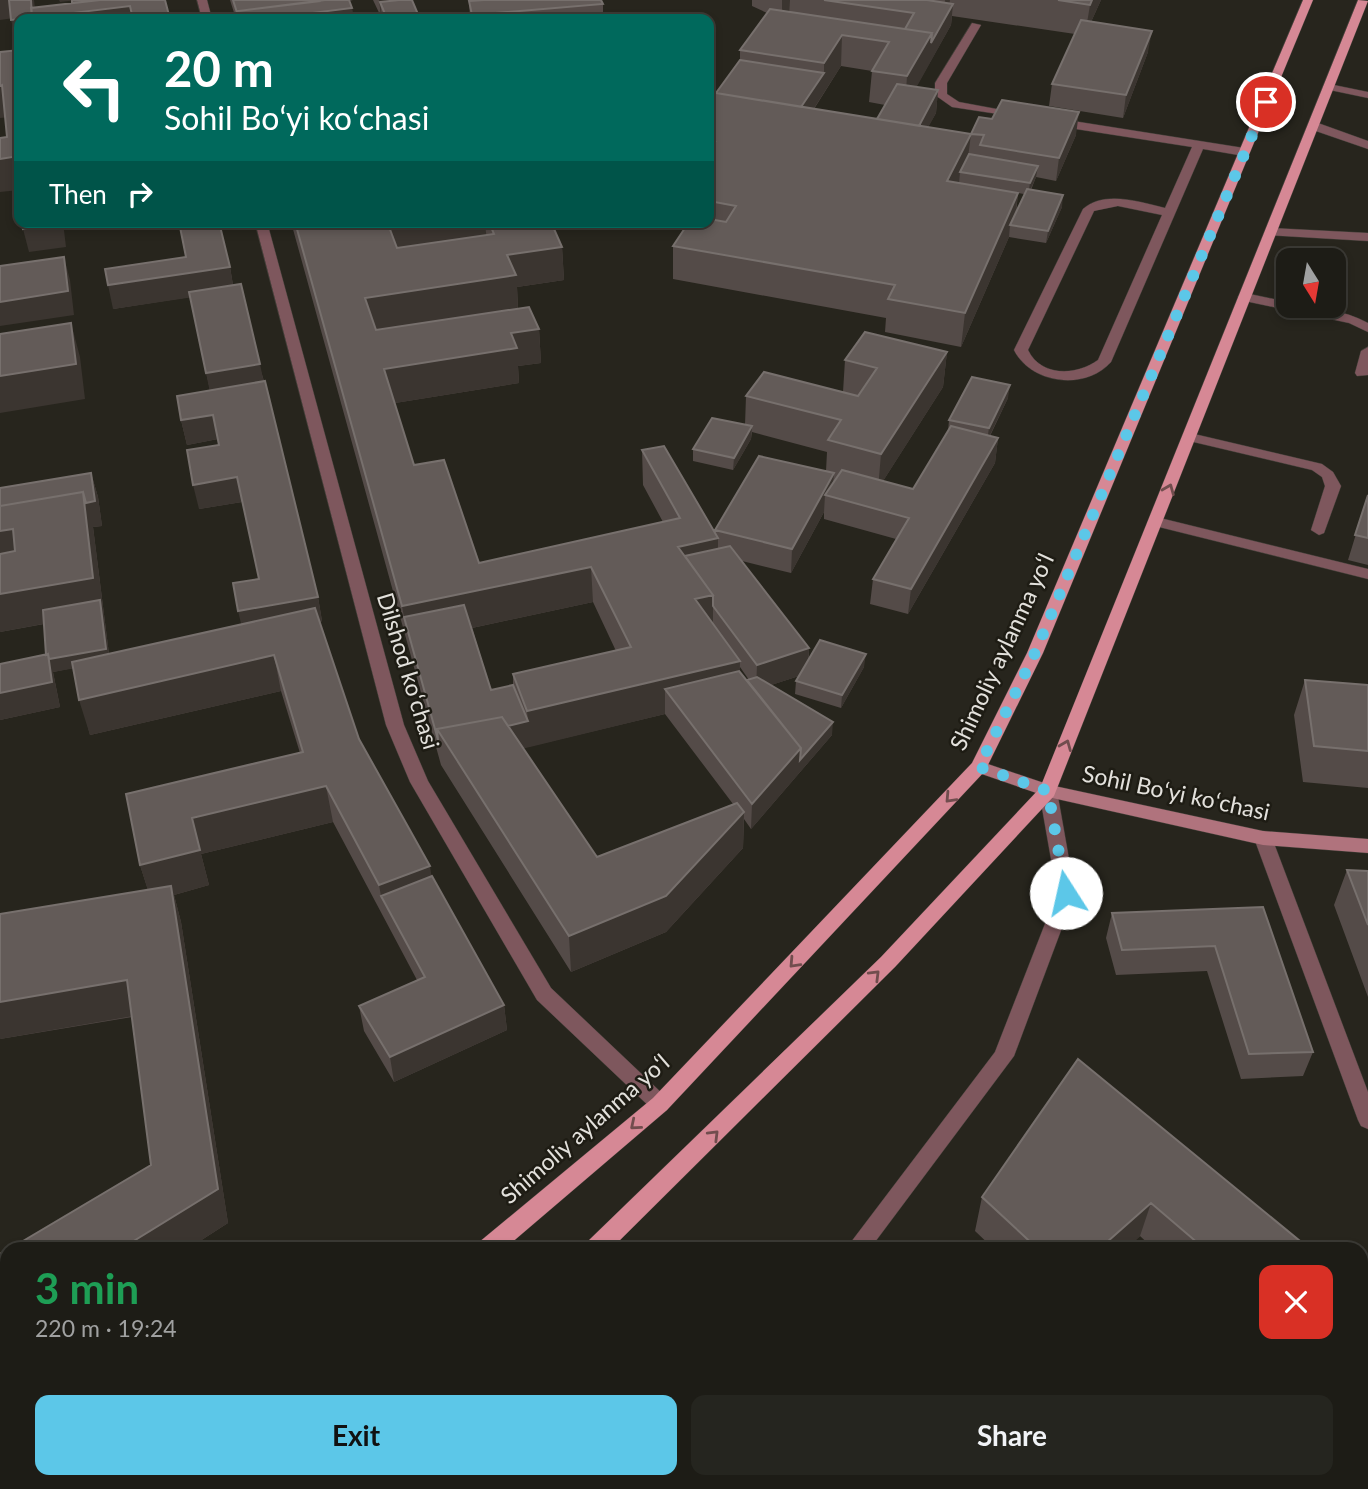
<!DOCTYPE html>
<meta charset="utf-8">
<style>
body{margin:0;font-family:Lato,sans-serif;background:#25251f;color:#f1f3f6;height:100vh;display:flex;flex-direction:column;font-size:26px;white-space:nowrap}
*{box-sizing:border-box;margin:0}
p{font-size:23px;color:#a0a1a1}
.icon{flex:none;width:38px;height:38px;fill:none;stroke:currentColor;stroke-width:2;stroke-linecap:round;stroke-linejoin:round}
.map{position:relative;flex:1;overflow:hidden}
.panel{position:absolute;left:0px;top:1242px;width:1368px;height:247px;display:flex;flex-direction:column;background:#1d1c16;border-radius:21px 21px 0 0;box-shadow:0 4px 10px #0003,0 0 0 2px #3b3a35}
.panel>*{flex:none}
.hud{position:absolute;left:14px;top:14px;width:700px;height:214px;border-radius:14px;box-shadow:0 4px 10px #0003,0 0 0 2px #3b3a35;background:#00695c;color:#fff;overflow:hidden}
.needle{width:46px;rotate:169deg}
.controls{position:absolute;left:1276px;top:248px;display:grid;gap:14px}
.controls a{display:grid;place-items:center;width:70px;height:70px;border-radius:14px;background:#1d1c16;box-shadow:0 4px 10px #0003,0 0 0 2px #3b3a35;font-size:35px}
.pin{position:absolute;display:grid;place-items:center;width:60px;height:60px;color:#fff;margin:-30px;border:4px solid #fff;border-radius:50%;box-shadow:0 2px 7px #0007}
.me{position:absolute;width:77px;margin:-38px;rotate:350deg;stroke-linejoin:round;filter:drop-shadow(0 0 5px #0008)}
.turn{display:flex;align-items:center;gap:24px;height:147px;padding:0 35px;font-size:32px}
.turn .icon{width:91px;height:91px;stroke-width:2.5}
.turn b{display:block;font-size:49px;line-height:60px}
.then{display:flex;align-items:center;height:66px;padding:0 35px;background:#0003;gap:14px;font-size:26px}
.round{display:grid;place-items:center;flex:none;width:74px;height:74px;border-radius:14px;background:#25251f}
.summary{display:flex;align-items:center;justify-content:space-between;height:119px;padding:0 35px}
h1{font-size:42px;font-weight:700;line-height:52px;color:#1e9e55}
.cta{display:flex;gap:14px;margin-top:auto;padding:14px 35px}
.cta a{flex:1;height:80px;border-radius:14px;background:#5cc7e8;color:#111;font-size:28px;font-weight:700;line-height:80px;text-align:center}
.cta a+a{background:#25251f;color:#f1f3f6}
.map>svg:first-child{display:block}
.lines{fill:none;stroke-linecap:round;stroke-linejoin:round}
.lane-casing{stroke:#413f38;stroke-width:1}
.street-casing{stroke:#413f38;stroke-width:1}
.secondary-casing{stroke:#413f38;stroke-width:1}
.primary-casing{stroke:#413f38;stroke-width:1}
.lane{fill:#7e575d;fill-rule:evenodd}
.street{fill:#7e575d;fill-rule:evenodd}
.secondary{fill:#b0737d;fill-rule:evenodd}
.primary{fill:#d68895;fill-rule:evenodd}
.wall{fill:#544b48;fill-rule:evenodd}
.shaded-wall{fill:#3b3530}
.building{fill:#635b58;stroke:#77706d;stroke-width:2}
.oneway{stroke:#714d4e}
.route{stroke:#5cc7e8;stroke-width:12;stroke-dasharray:0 21.6}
.labels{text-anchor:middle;stroke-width:5;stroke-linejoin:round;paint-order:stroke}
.street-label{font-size:23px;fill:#e3e1dc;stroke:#1e1c14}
</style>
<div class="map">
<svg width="1368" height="1489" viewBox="0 0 1368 1489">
<rect width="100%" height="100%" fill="#27251d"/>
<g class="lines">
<defs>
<path id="lane" d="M 972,23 L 981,25 L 947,83 L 947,94 L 959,102 L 1024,114 L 1024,118 L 952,107 L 935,95 L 935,83 Z
M 1329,84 L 1368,92 L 1368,98 L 1325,89 L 1323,87 Z
M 1054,118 L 1244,148 L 1250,152 L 1244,156 L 1203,149 L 1111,362 C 1085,391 1031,384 1014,350 L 1083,209 C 1104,190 1140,202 1165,208 L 1192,147 L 1050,125 L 1048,122 ZM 1118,206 L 1162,215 L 1098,360 C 1076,376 1041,377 1028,350 L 1094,211 Z
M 1310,123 L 1318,123 L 1368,141 L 1368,149 L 1310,129 Z
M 1271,228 L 1368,233 L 1368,241 L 1266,235 L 1266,229 Z
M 1245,293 L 1288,302 L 1288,306 C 1314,306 1344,310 1368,323 L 1368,332 L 1349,323 L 1240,300 L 1238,297 Z
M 1368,347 L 1368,375 L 1357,376 L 1355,373 L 1361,351 Z
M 1190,433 L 1322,464 L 1333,472 L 1341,486 L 1324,533 L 1319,535 L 1311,530 L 1325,486 L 1322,477 L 1312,470 L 1185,440 L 1183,437 Z"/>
<path id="street" d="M 197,0 L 207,0 L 212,19 L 202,19 Z
M 255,222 L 267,222 L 404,725 L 428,781 L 551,988 L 667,1098 L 670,1104 L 667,1110 L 660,1113 L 653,1110 L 537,1000 L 410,782 L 386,725 Z
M 1156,517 L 1368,569 L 1368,579 L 1151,525 L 1148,522 L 1151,519 Z
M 1048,785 L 1054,786 L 1057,791 L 1075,893 L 1014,1056 L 869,1250 L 845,1250 L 995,1052 L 1057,893 L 1039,791 L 1042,786 Z
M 1263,831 L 1269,833 L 1272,838 L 1368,1092 L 1368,1129 L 1361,1126 L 1358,1120 L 1254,838 L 1257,833 Z
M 629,1482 L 656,1482 L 653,1489 L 626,1489 Z"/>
<path id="secondary" d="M 979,761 L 1050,785 L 1263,831 L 1368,839 L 1368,853 L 1263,845 L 1048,797 L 973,771 L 970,767 L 973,763 Z"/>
<path id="primary" d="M 1303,0 L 1313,0 L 1043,653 L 985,771 L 667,1110 L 503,1250 L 475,1250 L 478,1243 L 653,1098 L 972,763 L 1027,653 Z
M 1358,0 L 1368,1 L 1054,796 L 895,967 L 610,1250 L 583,1250 L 586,1243 L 881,957 L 1040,788 Z
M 190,1482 L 219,1482 L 216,1489 L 187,1489 Z
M 317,1482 L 345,1482 L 342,1489 L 314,1489 Z"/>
</defs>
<!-- lane casing -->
<use href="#lane" class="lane-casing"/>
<!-- street casing -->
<use href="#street" class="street-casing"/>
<!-- secondary casing -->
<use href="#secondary" class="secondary-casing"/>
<!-- primary casing -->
<use href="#primary" class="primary-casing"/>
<!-- lane -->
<use href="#lane" class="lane"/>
<!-- street -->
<use href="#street" class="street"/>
<!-- secondary -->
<use href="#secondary" class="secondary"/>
<!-- primary -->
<use href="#primary" class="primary"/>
</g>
<!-- wall -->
<path class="wall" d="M 230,0 L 353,0 L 349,1 L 352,8 L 353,19 L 236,19 Z
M 373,0 L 412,0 L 420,19 L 382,19 Z
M 752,0 L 790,0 L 790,1 L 790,0 L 1101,0 L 1091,22 L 1148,52 L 1123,118 L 1049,106 L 1052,84 L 1075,34 L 952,16 L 951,25 L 916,87 L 938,90 L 936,113 L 928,127 L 971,134 L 969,155 L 971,134 L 1076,135 L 1056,181 L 1036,177 L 1031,190 L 1062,207 L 1046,243 L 1009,237 L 961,347 L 885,332 L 886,318 L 673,279 L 673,246 L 683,230 L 640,222 L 709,222 L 709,94 L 716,93 L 740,60 L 740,50 L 767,13 L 752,6 ZM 841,66 L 872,71 L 869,102 L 885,105 L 877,119 L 814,109 ZM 1018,193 L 1024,194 L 1016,214 Z
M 469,1 L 603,4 L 603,19 L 470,19 Z
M 291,222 L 551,222 L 562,247 L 564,280 L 517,287 L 518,308 L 539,329 L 541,363 L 518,366 L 519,383 L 395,403 L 414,465 L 479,563 L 663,522 L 643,485 L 642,450 L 715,533 L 715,530 L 826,471 L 827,452 L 752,432 L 751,439 L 733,470 L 693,461 L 693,449 L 745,425 L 746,396 L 843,392 L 845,360 L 947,352 L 943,387 L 883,481 L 913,489 L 948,432 L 949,420 L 1008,398 L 990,436 L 998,438 L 995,463 L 908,614 L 870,604 L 873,579 L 896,539 L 824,519 L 824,512 L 791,573 L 742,561 L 809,648 L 809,660 L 864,667 L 841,708 L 795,694 L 796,681 L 799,676 L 771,685 L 832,735 L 751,829 L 744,819 L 743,848 L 666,932 L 571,972 L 441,765 ZM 593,602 L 616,651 L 513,674 L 513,685 L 491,690 L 472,628 ZM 740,667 L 749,680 L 747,680 L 739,671 ZM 665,714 L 733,804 L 597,857 L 523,748 Z
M 186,257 L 230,267 L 233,285 L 264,381 L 318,597 L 322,621 L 320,622 L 359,739 L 432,876 L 504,1005 L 507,1030 L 394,1082 L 364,1031 L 359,1006 L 417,980 L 333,822 L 201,854 L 209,885 L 174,895 L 181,922 L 228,1223 L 186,1250 L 8,1250 L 151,1165 L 132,1017 L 0,1039 L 148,890 L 140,865 L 300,753 L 281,691 L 90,735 L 73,668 L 53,672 L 60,707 L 0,720 L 0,664 L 46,655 L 44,624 L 0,632 L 91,473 L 98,497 L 102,526 L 93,527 L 109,654 L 241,624 L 259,579 L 242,502 L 199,509 L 219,445 L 218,439 L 187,445 L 181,420 L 210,390 L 190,297 L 113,309 Z
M 1368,495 L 1368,565 L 1348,560 Z
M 1305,680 L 1368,685 L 1368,788 L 1303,782 L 1294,715 Z
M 1347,870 L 1368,871 L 1368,997 L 1334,905 Z
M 1263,907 L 1313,1052 L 1303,1076 L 1241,1079 L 1207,971 L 1116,975 L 1106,938 L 1112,913 Z
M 1078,1059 L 1311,1250 L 1155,1250 L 1140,1236 L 1125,1250 L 995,1250 L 975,1231 L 982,1197 Z
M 781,1482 L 1038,1482 L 1045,1489 L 773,1489 Z"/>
<!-- shaded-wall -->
<path class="shaded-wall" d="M 0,0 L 10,0 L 14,18 L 0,20 Z
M 31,0 L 34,0 L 36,17 L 80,12 L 77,0 L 60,2 L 59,0 L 106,0 L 165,2 L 133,19 L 19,19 L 19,41 L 17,42 L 11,20 Z
M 379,0 L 400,0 L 380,2 L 382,17 L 381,17 Z
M 782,0 L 790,0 L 789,16 L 782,20 Z
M 945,0 L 950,0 L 948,12 L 953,4 L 951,25 L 905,108 L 907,76 L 932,33 L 943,21 Z
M 1092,0 L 1101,0 L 1085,35 L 1090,5 Z
M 352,8 L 353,19 L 247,19 Z
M 1152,31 L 1148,52 L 1123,118 L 1126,95 Z
M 842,35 L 841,66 L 795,138 L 796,115 L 824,73 L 824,63 Z
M 2,85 L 11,117 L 0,118 L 0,86 Z
M 938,90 L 936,113 L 912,157 L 914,135 Z
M 1079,112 L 1076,135 L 1056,181 L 1059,158 Z
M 971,134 L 967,166 L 960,172 L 959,184 L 947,181 Z
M 19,156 L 19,190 L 0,192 L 0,159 Z
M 1038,166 L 1036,177 L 1028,195 L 1030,183 Z
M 1018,193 L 1014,226 L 1010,225 L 1009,237 L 961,347 L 965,313 Z
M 1063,195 L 1062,207 L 1046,243 L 1048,231 Z
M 60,222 L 63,222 L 66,247 L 29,252 L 23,229 Z
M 401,222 L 485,222 L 487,243 L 392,257 L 388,224 Z
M 562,247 L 564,280 L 517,287 L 518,309 L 370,332 L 365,298 L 507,255 Z
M 64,257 L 70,280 L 74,315 L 0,326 L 0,302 Z
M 230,267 L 234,291 L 113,309 L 108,285 Z
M 71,323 L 80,357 L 85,399 L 0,413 L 0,376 Z
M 539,329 L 541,363 L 518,366 L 519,383 L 389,404 L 384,369 L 511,333 Z
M 947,352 L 943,387 L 878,489 L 881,454 Z
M 260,364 L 265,388 L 211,397 L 206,373 Z
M 1010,385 L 1008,398 L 987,441 L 989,428 Z
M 213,415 L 218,439 L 187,445 L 181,420 Z
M 752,426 L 751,439 L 733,470 L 734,458 Z
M 998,438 L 995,463 L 908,614 L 911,589 Z
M 91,473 L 98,497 L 102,526 L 93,527 L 110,662 L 53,672 L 60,707 L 0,720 L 0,693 L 47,660 L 102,613 L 0,632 L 0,594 L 24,564 L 0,568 L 0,518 L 83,492 Z
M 834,473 L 832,497 L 825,495 L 824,512 L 791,573 L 792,549 Z
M 237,477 L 242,502 L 199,509 L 193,485 Z
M 718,538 L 718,573 L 694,579 L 678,547 Z
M 591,567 L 593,602 L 411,641 L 404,617 L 402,606 Z
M 713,595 L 713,630 L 695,599 Z
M 318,597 L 322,621 L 244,636 L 238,611 Z
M 809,648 L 808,673 L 756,690 L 757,665 Z
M 866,654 L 864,667 L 841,708 L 842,695 Z
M 274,655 L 281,691 L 90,735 L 79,700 Z
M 740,661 L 739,696 L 665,689 L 665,714 L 530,747 L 457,762 L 443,739 L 528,721 L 527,711 Z
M 833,722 L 832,735 L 751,829 L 752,804 L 801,748 Z
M 326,786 L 333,822 L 201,854 L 209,885 L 174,895 L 181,922 L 228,1223 L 186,1250 L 119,1250 L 218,1189 L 151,900 L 140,865 L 192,818 Z
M 744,812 L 743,848 L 666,932 L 571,972 L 569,936 Z
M 430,866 L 435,901 L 381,896 L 379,885 Z
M 127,980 L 139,1015 L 0,1039 L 0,1002 Z
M 504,1005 L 507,1030 L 394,1082 L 390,1057 Z
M 1151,1203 L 1140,1236 L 1125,1250 L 1098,1250 Z
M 7,1318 L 7,1360 L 0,1364 L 0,1322 Z
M 1368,1367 L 1368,1382 L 1362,1388 L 1362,1374 Z
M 912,1482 L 916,1482 L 915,1489 L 905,1489 Z"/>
<!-- building -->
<path class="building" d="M 9,0 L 31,0 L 32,18 L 11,20 Z
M 72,0 L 100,0 L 72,3 Z
M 100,0 L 165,0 L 170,19 L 133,19 L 130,6 L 32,18 L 31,8 Z
M 233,0 L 320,0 L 320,1 L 238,11 L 239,19 Z
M 325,0 L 349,0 L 352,8 L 296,15 L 298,19 L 240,19 L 238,11 Z
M 399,0 L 412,0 L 420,19 L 387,19 L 380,2 Z
M 484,0 L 601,0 L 603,4 L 472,15 L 469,1 Z
M 824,0 L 927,0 L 953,4 L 931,43 L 932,33 L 905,29 L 914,13 Z
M 1058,0 L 1092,0 L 1090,5 Z
M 770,9 L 932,33 L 907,76 L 872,71 L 889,42 L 842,35 L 824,63 L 740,50 Z
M 1081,20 L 1152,31 L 1126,95 L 1052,84 Z
M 19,50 L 19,156 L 0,159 L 0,138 L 7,137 L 2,85 L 0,86 L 0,52 Z
M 740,60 L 824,73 L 801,107 L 716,93 Z
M 897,84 L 938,90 L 919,126 L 877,119 Z
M 710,92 L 971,134 L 947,181 L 1018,193 L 965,313 L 888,299 L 895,285 L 673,246 L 689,222 L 709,222 L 709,219 L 726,222 L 736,206 L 709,201 L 709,151 L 715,142 L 709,141 L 709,94 Z
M 1002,100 L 1079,112 L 1059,158 L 980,145 L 984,135 L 971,134 L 979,117 L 992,119 Z
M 969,154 L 1038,166 L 1030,183 L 960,172 Z
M 17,173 L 19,173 L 19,192 Z
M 1027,189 L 1063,195 L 1048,231 L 1010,225 Z
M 22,222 L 60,222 L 60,223 L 23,229 Z
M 179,222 L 219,222 L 230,267 L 108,285 L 105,269 L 186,257 Z
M 295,222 L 401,222 L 388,224 L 397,248 L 494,234 L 489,222 L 551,222 L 562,247 L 507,255 L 516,275 L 365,298 L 376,330 L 529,307 L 539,329 L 511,333 L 517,348 L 384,369 L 414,465 L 444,460 L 479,563 L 680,518 L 642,450 L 664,446 L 718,538 L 678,547 L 713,595 L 695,599 L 740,661 L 527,711 L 513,674 L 631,647 L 591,567 L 402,606 Z
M 64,257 L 68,291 L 0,302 L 0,266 Z
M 241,284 L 260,364 L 206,373 L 189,292 Z
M 71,323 L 76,364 L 0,376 L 0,334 Z
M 865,332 L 947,352 L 881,454 L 828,440 L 841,420 L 746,396 L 764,372 L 858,396 L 877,368 L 845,360 Z
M 972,377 L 1010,385 L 989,428 L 949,420 Z
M 265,381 L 318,597 L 238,611 L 233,583 L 259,579 L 237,477 L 193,485 L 187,450 L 219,445 L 213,415 L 181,420 L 177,396 Z
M 712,418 L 752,426 L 734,458 L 693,449 Z
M 951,426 L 998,438 L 911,589 L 873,579 L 909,518 L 825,495 L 842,470 L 913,489 Z
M 759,456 L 834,473 L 792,549 L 715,530 Z
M 91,473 L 95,501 L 86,503 L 83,492 L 0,506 L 0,488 Z
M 83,492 L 93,578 L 0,594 L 0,554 L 15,551 L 13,529 L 0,531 L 0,506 Z
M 1368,495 L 1368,538 L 1355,535 Z
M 730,546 L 809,648 L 757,665 L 713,606 L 713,595 L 685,556 Z
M 100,600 L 106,649 L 49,659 L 48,654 L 46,655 L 43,610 Z
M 464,605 L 491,690 L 513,685 L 528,721 L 508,726 L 502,717 L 437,729 L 438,740 L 404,617 Z
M 315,608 L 359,739 L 430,866 L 379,885 L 326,786 L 192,818 L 200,850 L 140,865 L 126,794 L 303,752 L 274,655 L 79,700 L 72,662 Z
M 820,640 L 866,654 L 842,695 L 796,681 Z
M 48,654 L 52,682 L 0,693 L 0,664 Z
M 739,671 L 801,748 L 752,804 L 665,689 Z
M 757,677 L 833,722 L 800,760 L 801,748 L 747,680 Z
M 1305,680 L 1368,685 L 1368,751 L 1314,746 Z
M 502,717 L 597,857 L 737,803 L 744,812 L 666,896 L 569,936 L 437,729 Z
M 1347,870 L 1368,871 L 1368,925 Z
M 432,876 L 504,1005 L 390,1057 L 359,1006 L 425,977 L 381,896 Z
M 171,886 L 218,1189 L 119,1250 L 8,1250 L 151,1165 L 127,980 L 0,1002 L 0,914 Z
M 1263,907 L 1313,1052 L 1249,1054 L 1215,946 L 1122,950 L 1112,913 Z
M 1078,1059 L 1311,1250 L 1206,1250 L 1151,1203 L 1098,1250 L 1039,1250 L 982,1197 Z
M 7,1250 L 7,1318 L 0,1322 L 0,1254 Z
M 1362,1291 L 1368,1296 L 1368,1367 L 1362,1374 Z
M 781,1482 L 912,1482 L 905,1489 L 773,1489 Z
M 933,1482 L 1038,1482 L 1045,1489 L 939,1489 Z
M 1162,1482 L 1275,1482 L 1268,1489 L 1156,1489 Z"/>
<!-- one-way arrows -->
<defs><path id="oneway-chevron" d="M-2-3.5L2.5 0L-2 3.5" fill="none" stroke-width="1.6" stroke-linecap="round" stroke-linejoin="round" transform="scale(1.75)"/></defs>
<g class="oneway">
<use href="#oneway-chevron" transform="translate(1169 489) rotate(-68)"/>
<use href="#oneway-chevron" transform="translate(1066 745) rotate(-68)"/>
<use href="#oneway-chevron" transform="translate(950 798) rotate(133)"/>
<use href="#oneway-chevron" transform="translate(794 963) rotate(133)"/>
<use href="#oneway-chevron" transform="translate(875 975) rotate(-45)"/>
<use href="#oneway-chevron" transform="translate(635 1125) rotate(140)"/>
<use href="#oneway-chevron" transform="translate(714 1135) rotate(-45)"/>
</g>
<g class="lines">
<!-- route -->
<path class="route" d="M 1066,893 L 1048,791 L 979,767 L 1035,653 L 1266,102"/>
</g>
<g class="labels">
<!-- street labels -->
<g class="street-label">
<text transform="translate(1002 652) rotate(-65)" y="8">Shimoliy aylanma yoʻl</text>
<text transform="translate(408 671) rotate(73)" y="8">Dilshod koʻchasi</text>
<text transform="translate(1176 793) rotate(12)" y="8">Sohil Boʻyi koʻchasi</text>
<text transform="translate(585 1129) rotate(-41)" y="8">Shimoliy aylanma yoʻl</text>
</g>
</g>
</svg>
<div class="controls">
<a><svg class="needle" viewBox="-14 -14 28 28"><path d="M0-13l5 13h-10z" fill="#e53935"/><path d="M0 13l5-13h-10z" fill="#a0a1a1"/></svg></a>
</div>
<div class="pin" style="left:1266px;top:102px;background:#d93025"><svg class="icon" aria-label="arrive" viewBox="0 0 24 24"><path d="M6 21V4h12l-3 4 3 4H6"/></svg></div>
<svg class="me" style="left:1066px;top:893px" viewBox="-20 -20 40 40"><circle r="19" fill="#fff"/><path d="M0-13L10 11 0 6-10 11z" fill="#5cc7e8"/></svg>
<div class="hud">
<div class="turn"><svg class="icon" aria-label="left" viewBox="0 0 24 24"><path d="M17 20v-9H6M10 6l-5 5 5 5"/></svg><div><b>20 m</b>Sohil Boʻyi koʻchasi</div></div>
<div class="then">Then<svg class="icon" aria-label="right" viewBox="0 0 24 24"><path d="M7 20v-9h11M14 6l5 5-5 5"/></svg></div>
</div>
<section class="panel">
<div class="summary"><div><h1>3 min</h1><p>220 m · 19:24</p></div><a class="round" style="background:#d93025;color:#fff"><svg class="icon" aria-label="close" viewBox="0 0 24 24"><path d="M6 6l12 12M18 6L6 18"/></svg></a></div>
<div class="cta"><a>Exit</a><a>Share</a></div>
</section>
</div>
